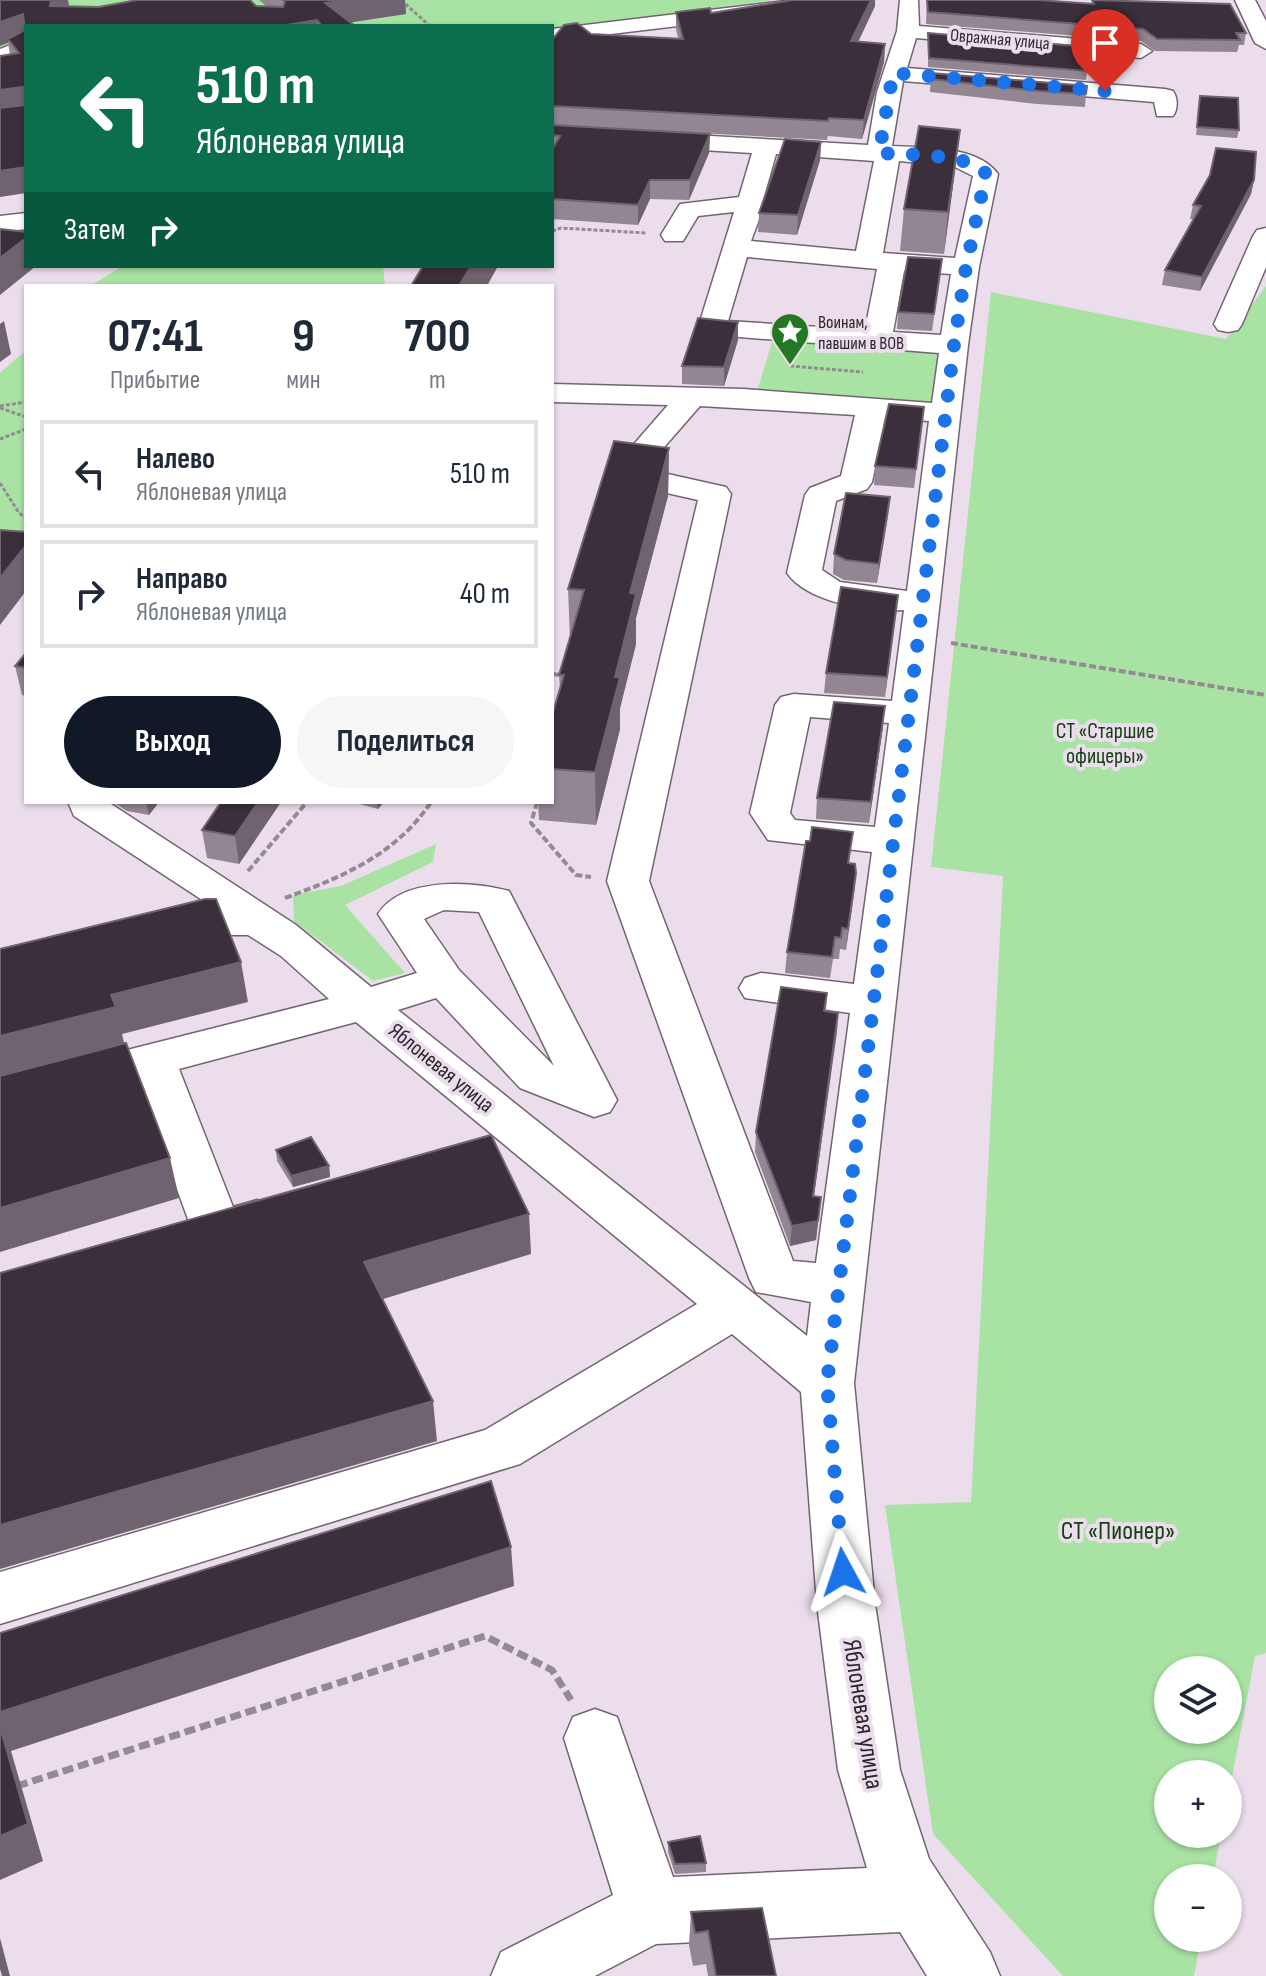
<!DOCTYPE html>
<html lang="ru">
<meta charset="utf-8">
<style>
body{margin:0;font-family:"Sofia Sans Condensed",sans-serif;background:#f6f6f7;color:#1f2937;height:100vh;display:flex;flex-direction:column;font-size:30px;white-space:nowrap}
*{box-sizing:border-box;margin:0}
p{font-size:26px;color:#747a83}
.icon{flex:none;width:44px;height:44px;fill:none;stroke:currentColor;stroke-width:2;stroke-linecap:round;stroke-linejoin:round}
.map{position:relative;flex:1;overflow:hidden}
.panel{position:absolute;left:24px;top:284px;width:530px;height:520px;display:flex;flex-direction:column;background:#fff;border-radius:0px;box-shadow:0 2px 6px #0004}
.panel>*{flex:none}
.guide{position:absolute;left:24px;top:24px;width:530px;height:244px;border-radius:0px;box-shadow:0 2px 6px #0004;background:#0b6e4f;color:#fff;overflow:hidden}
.controls{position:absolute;left:1154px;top:1656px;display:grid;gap:16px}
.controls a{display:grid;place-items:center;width:88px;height:88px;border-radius:50%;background:#fff;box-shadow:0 2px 6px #0004;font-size:40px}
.pin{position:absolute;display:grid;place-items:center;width:68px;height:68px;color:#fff;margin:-82px -34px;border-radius:50% 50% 50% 0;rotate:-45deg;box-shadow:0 0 8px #0007}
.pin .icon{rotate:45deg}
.me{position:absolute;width:88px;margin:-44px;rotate:355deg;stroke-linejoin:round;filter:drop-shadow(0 0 6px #0008)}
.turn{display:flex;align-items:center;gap:28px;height:168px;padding:0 40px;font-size:36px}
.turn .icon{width:104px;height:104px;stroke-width:2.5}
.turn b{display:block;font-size:56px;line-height:68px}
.then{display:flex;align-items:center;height:76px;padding:0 40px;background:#0003;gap:16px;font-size:30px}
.eta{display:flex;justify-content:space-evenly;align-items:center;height:136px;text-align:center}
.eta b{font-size:48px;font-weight:700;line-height:56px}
.button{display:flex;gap:16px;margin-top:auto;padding:16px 40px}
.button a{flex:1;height:92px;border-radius:48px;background:#111827;color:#fff;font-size:32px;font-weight:700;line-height:92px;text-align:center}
.button a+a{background:#f6f6f7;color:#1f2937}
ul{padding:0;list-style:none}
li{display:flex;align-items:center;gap:24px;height:108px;margin:0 16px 12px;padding:0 24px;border:4px solid #e0e1e3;border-radius:0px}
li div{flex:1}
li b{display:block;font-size:30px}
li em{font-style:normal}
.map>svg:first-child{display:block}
.green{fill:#a8e3a3;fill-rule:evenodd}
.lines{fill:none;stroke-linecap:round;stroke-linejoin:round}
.minor-casing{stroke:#726572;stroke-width:3}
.path-far2{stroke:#948a94;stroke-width:3;stroke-dasharray:4 2;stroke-linecap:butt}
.path-far1{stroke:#948a94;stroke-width:4;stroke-dasharray:7 3;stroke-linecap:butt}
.path{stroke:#948a94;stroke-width:7;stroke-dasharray:11 5;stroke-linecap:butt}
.minor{fill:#fff;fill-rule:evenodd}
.wall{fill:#938693}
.shaded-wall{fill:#6f636f}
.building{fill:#3a2f3a;stroke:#6f636f;stroke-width:2}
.route{stroke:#1a73e8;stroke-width:14;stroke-dasharray:0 25.2}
.labels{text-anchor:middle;stroke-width:8;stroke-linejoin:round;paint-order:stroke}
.far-street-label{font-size:18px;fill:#2d282d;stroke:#ecddec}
.far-poi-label{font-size:18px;fill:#2d282d;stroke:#ecddec;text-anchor:start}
.park-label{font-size:22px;fill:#134311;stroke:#ecddec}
.street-label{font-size:22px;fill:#2d282d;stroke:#ecddec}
.near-park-label{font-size:26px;fill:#134311;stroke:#ecddec}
.near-street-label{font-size:26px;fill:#2d282d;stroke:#ecddec}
</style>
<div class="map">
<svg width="1266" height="1976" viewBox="0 0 1266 1976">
<rect width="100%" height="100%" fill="#ecddec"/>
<!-- green -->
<path class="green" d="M 0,0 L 775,0 L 552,30 L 552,26 L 26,26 L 0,105 Z
M 123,266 L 383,266 L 385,286 L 90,286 Z
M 1266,286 L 1266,1653 L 1255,1656 L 1228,1798 L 1228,1774 L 1168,1774 L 1168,1834 L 1221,1834 L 1213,1878 L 1168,1878 L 1168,1938 L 1201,1938 L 1194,1976 L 1063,1976 L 933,1834 L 885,1505 L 971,1502 L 1003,876 L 931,867 L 991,292 L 1226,339 ZM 1168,1670 L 1228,1670 L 1228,1730 L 1168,1730 Z
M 774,335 L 938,351 L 931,407 L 756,395 Z
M 26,350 L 26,567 L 0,564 L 0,373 Z
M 436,844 L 433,862 L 345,905 L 405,973 L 373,981 L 294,921 L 293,895 L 341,886 Z"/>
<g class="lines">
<defs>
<path id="minor" d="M 794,0 L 856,0 L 846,6 L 552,41 L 552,29 Z
M 900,0 L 918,0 L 919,26 L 1141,44 L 1152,51 L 1141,58 L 916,38 L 907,68 L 1165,89 L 1173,91 C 1178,98 1178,109 1173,116 L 1157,116 L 1154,102 L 903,81 L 892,146 C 924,148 977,145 998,174 L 979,267 L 968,345 L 854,1383 L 875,1604 L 900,1770 L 929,1859 L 990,1952 L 1000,1976 L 927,1976 L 900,1932 L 656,1944 L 595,1976 L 491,1976 L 501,1952 L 613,1895 L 564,1738 L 573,1717 L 595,1709 L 617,1717 L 673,1877 L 867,1868 L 838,1770 L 817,1604 L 801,1392 L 732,1334 L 520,1464 L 0,1624 L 0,1572 L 485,1430 L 697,1304 L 356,1022 L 179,1069 L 233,1207 L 257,1200 L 274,1206 L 282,1219 L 274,1232 L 217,1249 L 199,1243 L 192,1230 L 137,1080 L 0,1116 L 0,1082 L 329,999 L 281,956 L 248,935 L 210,935 L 165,943 L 150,939 L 144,929 L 150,919 L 213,907 L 74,816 L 68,802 L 108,802 L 296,925 L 371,987 L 417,973 L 378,914 C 402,877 471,881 509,891 L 617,1100 L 610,1112 L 594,1117 L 520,1088 L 436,998 L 398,1010 L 807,1336 L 811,1302 L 756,1292 L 749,1278 L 607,881 L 698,500 L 613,481 L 608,474 L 668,405 L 552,402 L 552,384 L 743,389 L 932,403 L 939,353 L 702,334 L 698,328 L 734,212 L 698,216 L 683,241 L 665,241 L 661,235 L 680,204 L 739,197 L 752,153 L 552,141 L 552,127 L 868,145 L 877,92 L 897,31 ZM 776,154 L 874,161 L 856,251 L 751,241 L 765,203 L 763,200 ZM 899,161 L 953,166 L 973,176 L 955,258 L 883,253 ZM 747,257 L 877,269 L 865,330 L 728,321 ZM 904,271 L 951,274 L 941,335 L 893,332 ZM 700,406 L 855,415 L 841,476 L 810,488 L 805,495 L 787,573 C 808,603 870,612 904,610 L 892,701 L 794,694 L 781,697 L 775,705 L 750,813 L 768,840 L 872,852 L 854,984 L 761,973 L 745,978 L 739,988 L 745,998 L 850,1013 L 816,1263 L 793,1261 L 649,881 L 731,494 L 726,487 L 645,469 ZM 885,418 L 929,421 L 907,591 L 840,582 L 822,570 L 836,501 L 867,489 L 872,482 ZM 810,717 L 889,723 L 875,827 L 795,820 L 790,813 ZM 444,910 L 479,912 L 554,1066 L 459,970 L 424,919 Z
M 1235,0 L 1255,0 L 1266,21 L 1266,49 L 1255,43 Z
M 26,39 L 26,53 L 0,64 L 0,49 Z
M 26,213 L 26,229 L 0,232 L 0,216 Z
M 1266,228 L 1266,267 L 1242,324 L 1238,330 L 1228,332 L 1218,330 L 1214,324 L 1253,236 L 1257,230 Z"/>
</defs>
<!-- minor casing -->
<use href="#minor" class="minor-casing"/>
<!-- path-far2 -->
<path class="path-far2" d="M 401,0 L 430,26
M 552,231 L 561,228 L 646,233
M 790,366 L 863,372
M 0,406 L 26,402
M 0,408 L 26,417
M 0,439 L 26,429
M 0,483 L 19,513 L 26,518"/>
<!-- path-far1 -->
<path class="path-far1" d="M 951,643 L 1266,695
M 552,674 L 563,675
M 537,802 L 531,823 L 576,875 L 591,877
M 248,871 L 307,802
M 285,898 C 342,877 396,855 431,802"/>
<!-- path -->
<path class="path" d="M 17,1786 L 485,1636 L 552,1670 L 571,1700"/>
<!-- minor -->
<use href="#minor" class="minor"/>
</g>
<!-- wall -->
<path class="wall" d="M 0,0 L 69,6 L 99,7 L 266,6 L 259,0 L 405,0 L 406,14 L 350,22 L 355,26 L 26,26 L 26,193 L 10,54 Z
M 927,0 L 1092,4 L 1092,0 L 1246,33 L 1244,45 L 1239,45 L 1237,52 L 1155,51 L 1141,41 L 926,24 Z
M 875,6 L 858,42 L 885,44 L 884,62 L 862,139 L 828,136 L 827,140 L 552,125 L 552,40 L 591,34 L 678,38 L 676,29 L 676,12 L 711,13 Z
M 928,33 L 1087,71 L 1086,80 L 928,67 Z
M 931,73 L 1086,94 L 1085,107 L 1037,104 L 930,92 Z
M 1200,96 L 1239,130 L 1237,138 L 1196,135 Z
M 552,125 L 710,134 L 709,153 L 689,200 L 650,199 L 638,225 L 552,219 Z
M 960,130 L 944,254 L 900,251 L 904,209 Z
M 821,142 L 820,160 L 797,235 L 758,232 L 759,213 Z
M 1254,180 L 1251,194 L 1200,291 L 1162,285 L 1165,270 L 1194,219 L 1190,219 L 1193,205 Z
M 940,276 L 932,331 L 897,329 L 898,312 Z
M 738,340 L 724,386 L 682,384 L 682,366 Z
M 922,425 L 914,488 L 874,485 L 875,466 Z
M 669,448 L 668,496 L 636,618 L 636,644 L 620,708 L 620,729 L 596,825 L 539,820 L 538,802 L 552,802 L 552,716 L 560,690 L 559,675 L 570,639 L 568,589 Z
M 890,497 L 877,583 L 844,580 L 833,574 L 834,554 Z
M 898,595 L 885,697 L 824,693 L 826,673 Z
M 26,653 L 26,696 L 22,695 L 15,666 Z
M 883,726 L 869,823 L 816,819 L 817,798 Z
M 116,802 L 159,802 L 149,815 L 127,811 L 116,804 Z
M 221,802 L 281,802 L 239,864 L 207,858 L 202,830 Z
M 352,802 L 384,802 L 378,809 Z
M 853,832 L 849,863 L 856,873 L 846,950 L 840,949 L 839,959 L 833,959 L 830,978 L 785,973 L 787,952 L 810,841 Z
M 827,993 L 826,1011 L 838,1013 L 814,1196 L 821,1197 L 816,1240 L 790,1246 L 755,1152 L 756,1132 Z
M 276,1150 L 329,1166 L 330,1177 L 293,1187 L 277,1161 Z
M 668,1842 L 706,1863 L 706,1872 L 675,1874 L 668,1852 Z
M 691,1912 L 776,1976 L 708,1976 L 706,1964 L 693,1966 L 689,1945 Z"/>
<!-- shaded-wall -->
<path class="shaded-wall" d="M 53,0 L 68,0 L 71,16 L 50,6 L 51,1 Z
M 349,0 L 405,0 L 406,14 L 327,26 L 325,3 Z
M 871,0 L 875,0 L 875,6 L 850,59 L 851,41 Z
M 23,14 L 26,37 L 8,39 L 8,43 L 0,46 L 0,22 Z
M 317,20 L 318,26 L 280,26 Z
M 885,44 L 884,62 L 862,139 L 864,120 Z
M 23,87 L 26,111 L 0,115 L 0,90 Z
M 960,130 L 955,171 L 944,254 L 948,212 Z
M 710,134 L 709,153 L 689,200 L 690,180 Z
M 821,142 L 820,160 L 797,235 L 798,215 Z
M 26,167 L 26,193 L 0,197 L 0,171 Z
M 650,180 L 650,199 L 638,225 L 638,205 Z
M 1254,180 L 1251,194 L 1200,291 L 1202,277 Z
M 26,238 L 26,266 L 36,266 L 0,295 L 0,258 Z
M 471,266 L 498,266 L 487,286 L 459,286 Z
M 4,321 L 11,354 L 0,362 L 0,324 Z
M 738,322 L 738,340 L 724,386 L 724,367 Z
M 669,448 L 668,496 L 636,618 L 636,644 L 620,708 L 620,729 L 596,825 L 595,772 L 630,593 Z
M 890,497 L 888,516 L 877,583 L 879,564 Z
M 26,545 L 26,591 L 0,625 L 0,578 Z
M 898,595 L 896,614 L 885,697 L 887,677 Z
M 885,706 L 883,726 L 869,823 L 871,802 Z
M 146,802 L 159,802 L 149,815 Z
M 258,802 L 281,802 L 239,864 L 235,836 Z
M 377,802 L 384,802 L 378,809 Z
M 856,873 L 854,894 L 846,950 L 848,929 Z
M 241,962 L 248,1002 L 122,1034 L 125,1047 L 0,1080 L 0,1036 L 111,995 Z
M 838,1013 L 837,1032 L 811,1216 L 813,1196 Z
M 170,1158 L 179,1198 L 0,1252 L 0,1208 Z
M 329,1166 L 330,1177 L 293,1187 L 291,1176 Z
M 821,1197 L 816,1240 L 790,1246 L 792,1226 Z
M 529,1214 L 531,1254 L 370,1303 L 364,1262 Z
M 433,1401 L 437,1441 L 0,1569 L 0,1525 Z
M 511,1547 L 514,1586 L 11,1751 L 43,1861 L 0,1880 L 0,1712 Z
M 0,1938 L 10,1976 L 2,1976 L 0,1969 Z"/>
<!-- building -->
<path class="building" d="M 0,0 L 53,0 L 51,1 L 50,6 L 99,7 L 137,0 L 250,0 L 256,6 L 283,7 L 285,1 L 283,0 L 349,0 L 325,3 L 355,26 L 322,26 L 317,20 L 280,26 L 26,26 L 26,167 L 0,171 L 0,108 L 24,105 L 23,87 L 0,90 L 0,56 L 19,53 L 8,39 L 25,30 L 23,14 L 0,22 Z
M 793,0 L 871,0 L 851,41 L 885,44 L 864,120 L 829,118 L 828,121 L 552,106 L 552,40 L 564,25 L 577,23 L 591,34 L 683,39 L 676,12 L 710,8 L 711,13 Z
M 927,0 L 1038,0 L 1094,4 L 1092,0 L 1230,4 L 1246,33 L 1236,33 L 1240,40 L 1157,39 L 1143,29 L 928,12 Z
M 928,33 L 1088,47 L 1087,71 L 929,58 Z
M 931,73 L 1087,86 L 1086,94 L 1039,91 L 931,79 Z
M 1200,96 L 1238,98 L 1239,130 L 1197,127 Z
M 552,125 L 710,134 L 690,180 L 650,180 L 638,205 L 552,199 L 552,150 L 560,136 L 552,135 Z
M 919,126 L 960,130 L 948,212 L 904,209 Z
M 785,139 L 821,142 L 798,215 L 759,213 Z
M 1216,148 L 1256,152 L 1254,180 L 1202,277 L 1165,270 L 1201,206 L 1193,205 L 1210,175 Z
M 0,229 L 26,232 L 26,238 L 0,258 Z
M 908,257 L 942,259 L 934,314 L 898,312 Z
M 423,266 L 471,266 L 459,286 L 411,286 Z
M 698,318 L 738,322 L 724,367 L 682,366 Z
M 889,404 L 924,407 L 916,469 L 875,466 Z
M 614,441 L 669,448 L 630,593 L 636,594 L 615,677 L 620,677 L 595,772 L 552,769 L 552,716 L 564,675 L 559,675 L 584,590 L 568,589 Z
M 846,493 L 890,497 L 879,564 L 846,560 L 834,554 Z
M 0,530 L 26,532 L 26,545 L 0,578 Z
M 841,587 L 898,595 L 887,677 L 826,673 Z
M 26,653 L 26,668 L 15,666 Z
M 834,702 L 885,706 L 871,802 L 817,798 Z
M 221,802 L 258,802 L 235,836 L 202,830 Z
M 812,827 L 853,832 L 848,863 L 855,864 L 856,873 L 848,929 L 842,928 L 841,938 L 835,937 L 832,957 L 787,952 L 806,841 L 810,841 Z
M 205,899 L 216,899 L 241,962 L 111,995 L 116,1007 L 0,1036 L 0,949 Z
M 781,987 L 827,993 L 824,1011 L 838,1013 L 813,1196 L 821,1197 L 818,1221 L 792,1226 L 756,1132 Z
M 126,1043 L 170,1158 L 0,1208 L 0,1076 Z
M 491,1135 L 529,1214 L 364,1262 L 433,1401 L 0,1525 L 0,1273 Z
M 311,1137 L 329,1166 L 291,1176 L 276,1150 Z
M 491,1481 L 511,1547 L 0,1712 L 0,1633 Z
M 0,1727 L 28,1824 L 0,1836 Z
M 700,1836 L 706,1863 L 675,1864 L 668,1842 Z
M 762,1908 L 776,1976 L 716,1976 L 708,1931 L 695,1933 L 691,1912 Z"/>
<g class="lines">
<!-- route -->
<path class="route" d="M 843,1572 L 827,1383 L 954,345 L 966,267 L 986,174 C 972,153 904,155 879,153 L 893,73 L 1105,91"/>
</g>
<!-- icons -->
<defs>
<symbol id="sight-pin" viewBox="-11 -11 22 30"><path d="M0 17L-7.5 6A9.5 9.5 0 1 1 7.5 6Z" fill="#257823" stroke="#ecddec"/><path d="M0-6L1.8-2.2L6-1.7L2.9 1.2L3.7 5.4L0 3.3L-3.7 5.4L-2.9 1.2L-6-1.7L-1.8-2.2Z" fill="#fff"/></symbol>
</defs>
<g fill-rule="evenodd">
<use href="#sight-pin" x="768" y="310" width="44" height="60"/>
</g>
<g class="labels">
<!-- far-street labels -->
<g class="far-street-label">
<text transform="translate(1000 39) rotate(5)" y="6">Овражная улица</text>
</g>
<!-- far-poi labels -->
<g class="far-poi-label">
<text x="818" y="328">Воинам,<tspan x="818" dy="21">павшим в ВОВ</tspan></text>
</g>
<!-- park labels -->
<g class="park-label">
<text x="1105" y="738">СТ «Старшие<tspan x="1105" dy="25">офицеры»</tspan></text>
</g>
<!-- street labels -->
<g class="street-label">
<text transform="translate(442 1067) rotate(39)" y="8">Яблоневая улица</text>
</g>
<!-- near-park labels -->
<g class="near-park-label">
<text x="1118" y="1539">СТ «Пионер»</text>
</g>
<!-- near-street labels -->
<g class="near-street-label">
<text transform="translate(864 1714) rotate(81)" y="9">Яблоневая улица</text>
</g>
</g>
</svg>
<div class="controls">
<a><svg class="icon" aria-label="layers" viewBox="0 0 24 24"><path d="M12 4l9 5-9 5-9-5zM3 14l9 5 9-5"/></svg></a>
<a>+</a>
<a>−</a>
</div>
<div class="pin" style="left:1105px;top:91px;background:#d93025"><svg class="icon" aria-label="arrive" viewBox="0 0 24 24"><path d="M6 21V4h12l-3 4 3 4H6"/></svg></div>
<svg class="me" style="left:843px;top:1572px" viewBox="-20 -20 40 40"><path d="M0-17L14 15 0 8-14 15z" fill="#1a73e8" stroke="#fff" stroke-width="4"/></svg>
<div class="guide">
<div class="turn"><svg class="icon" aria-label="left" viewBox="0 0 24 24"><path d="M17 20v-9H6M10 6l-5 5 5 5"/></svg><div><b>510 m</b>Яблоневая улица</div></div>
<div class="then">Затем<svg class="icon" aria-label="right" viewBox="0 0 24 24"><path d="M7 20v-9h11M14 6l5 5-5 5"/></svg></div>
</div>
<section class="panel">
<div class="eta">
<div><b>07:41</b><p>Прибытие</p></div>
<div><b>9</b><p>мин</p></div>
<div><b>700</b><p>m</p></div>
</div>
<ul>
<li><svg class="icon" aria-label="left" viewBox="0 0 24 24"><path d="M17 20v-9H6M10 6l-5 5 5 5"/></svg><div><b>Налево</b><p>Яблоневая улица</p></div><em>510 m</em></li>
<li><svg class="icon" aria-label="right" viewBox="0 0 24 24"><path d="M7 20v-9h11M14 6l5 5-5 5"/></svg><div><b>Направо</b><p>Яблоневая улица</p></div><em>40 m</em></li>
</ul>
<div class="button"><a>Выход</a><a>Поделиться</a></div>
</section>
</div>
